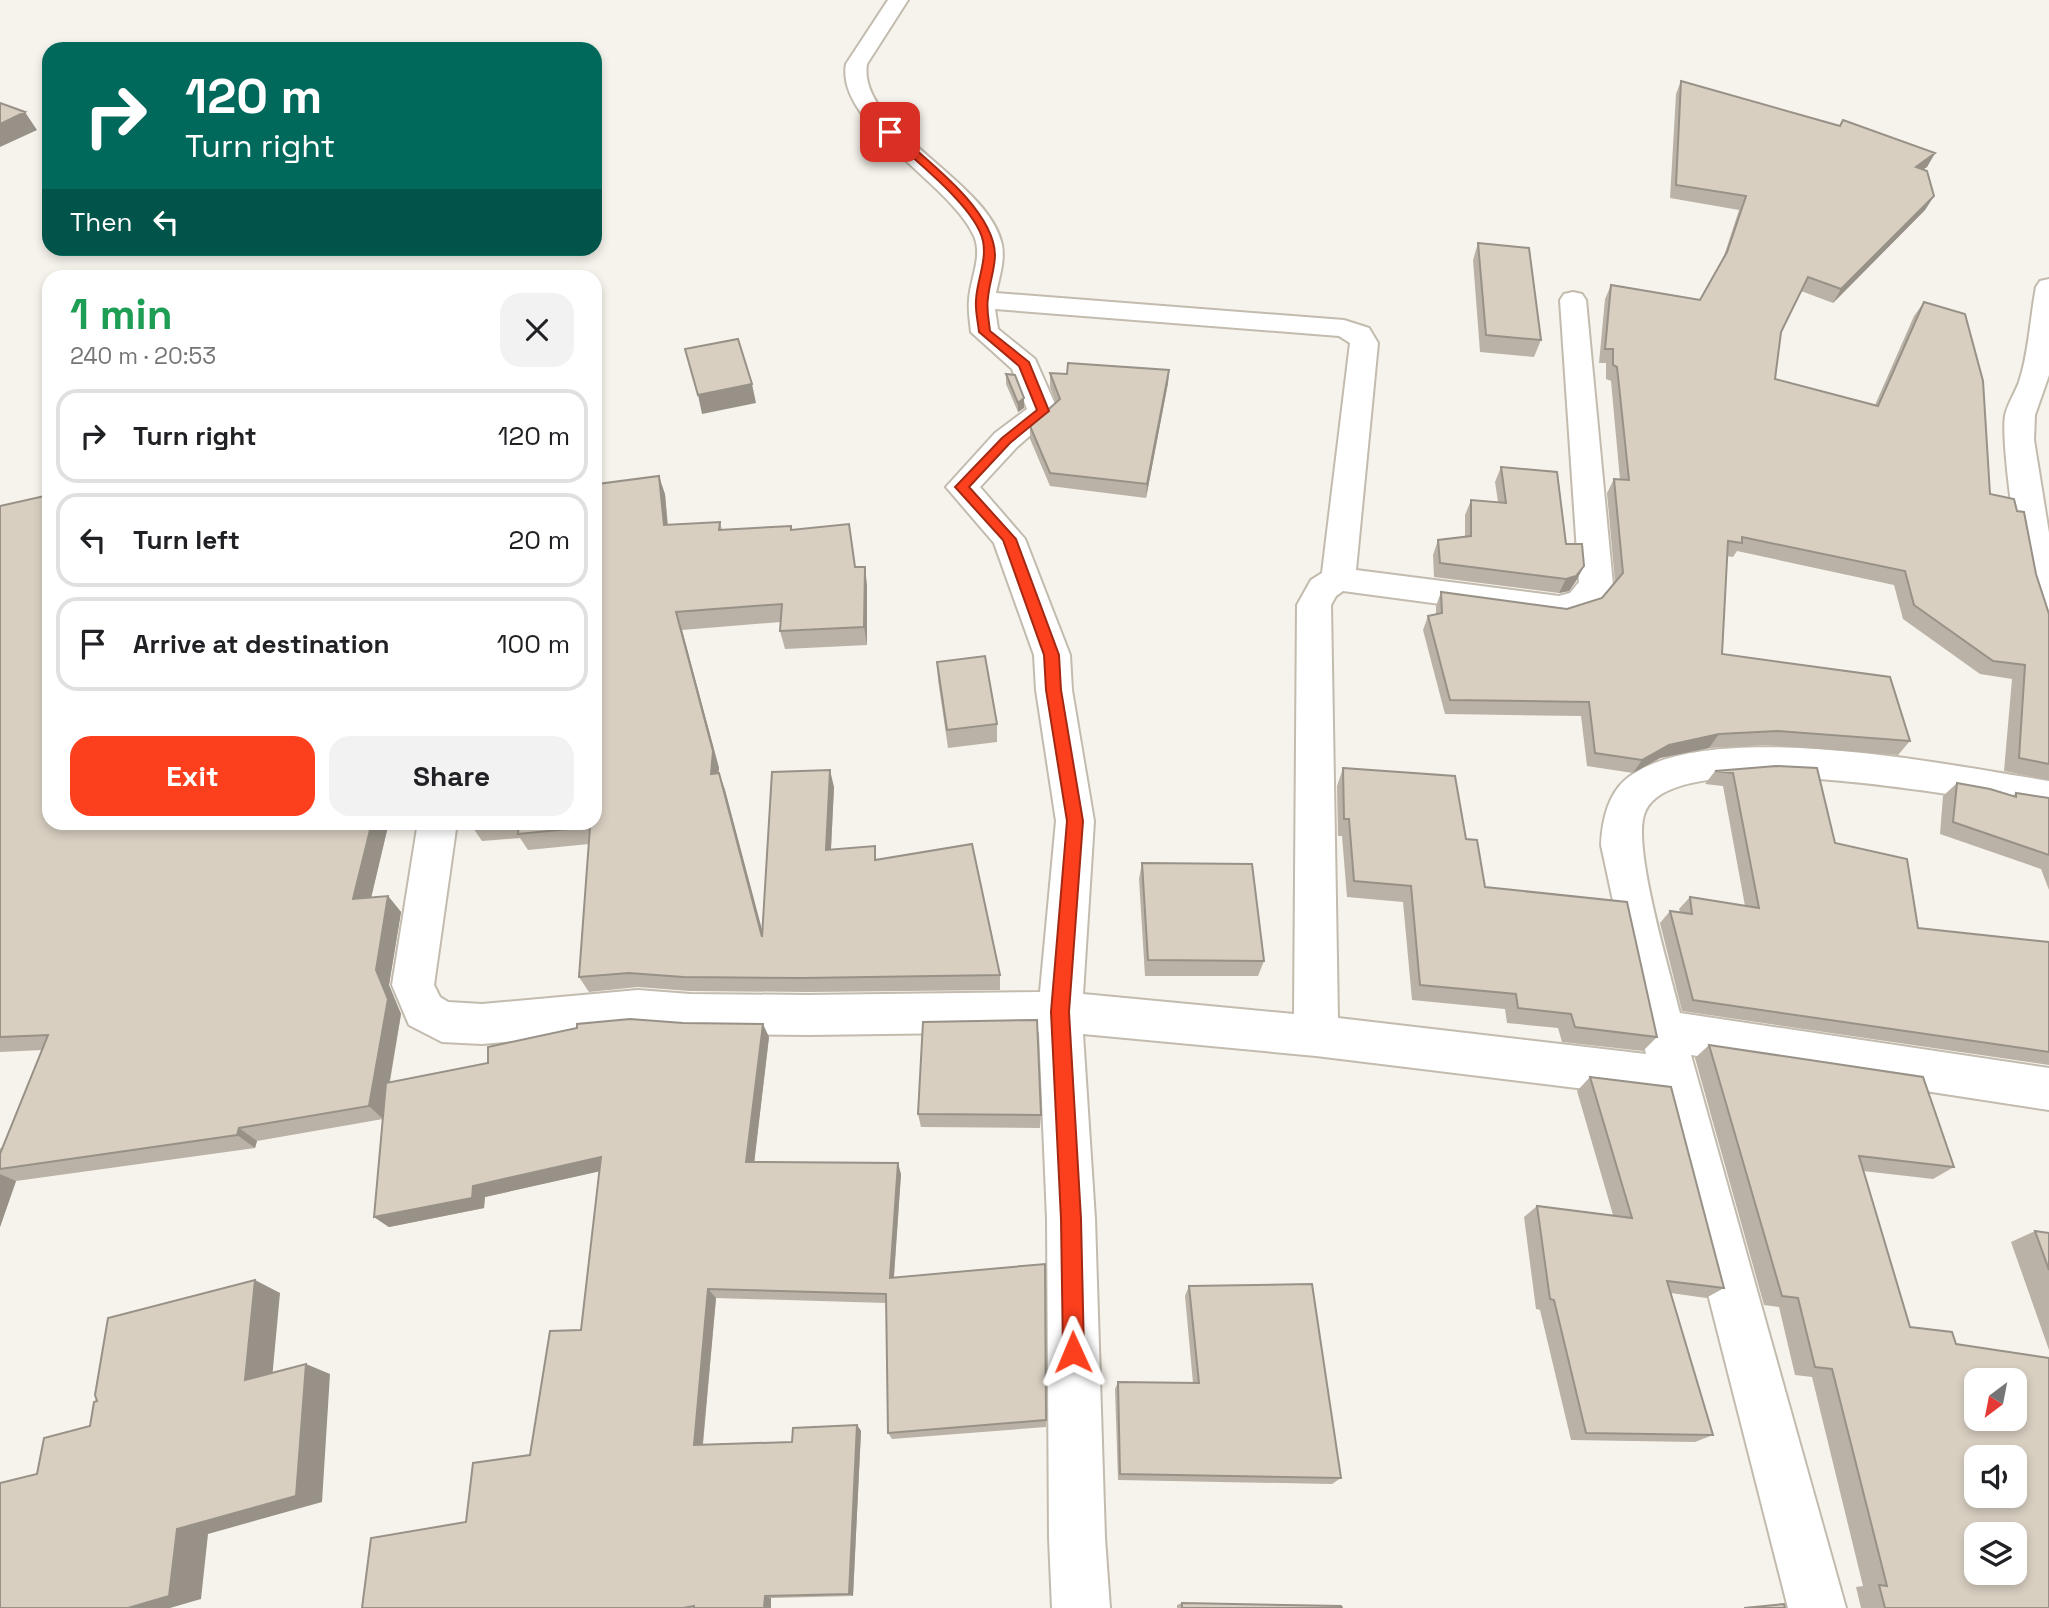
<!DOCTYPE html>
<meta charset="utf-8">
<style>
body{margin:0;font-family:"Space Grotesk",sans-serif;background:#f2f2f2;color:#202124;height:100vh;display:flex;flex-direction:column;font-size:26px;white-space:nowrap}
*{box-sizing:border-box;margin:0}
p{font-size:23px;color:#757577}
.icon{flex:none;width:38px;height:38px;fill:none;stroke:currentColor;stroke-width:2;stroke-linecap:round;stroke-linejoin:round}
.map{position:relative;flex:1;overflow:hidden}
.side{position:absolute;left:42px;top:270px;width:560px;height:560px;display:flex;flex-direction:column;background:#fff;border-radius:21px;box-shadow:0 4px 10px #0003}
.side>*{flex:none}
.banner{position:absolute;left:42px;top:42px;width:560px;height:214px;border-radius:21px;box-shadow:0 4px 10px #0003;background:#00695c;color:#fff;overflow:hidden}
.needle{width:46px;rotate:212deg}
.controls{position:absolute;left:1964px;top:1368px;display:grid;gap:14px}
.controls a{display:grid;place-items:center;width:63px;height:63px;border-radius:14px;background:#fff;box-shadow:0 4px 10px #0003;font-size:35px}
.pin{position:absolute;display:grid;place-items:center;width:60px;height:60px;color:#fff;margin:-30px;border-radius:14px;box-shadow:0 4px 10px #0006}
.me{position:absolute;width:77px;margin:-38px;rotate:359deg;stroke-linejoin:round;filter:drop-shadow(0 0 5px #0008)}
.turn{display:flex;align-items:center;gap:24px;height:147px;padding:0 28px;font-size:32px}
.turn .icon{width:91px;height:91px;stroke-width:2.5}
.turn b{display:block;font-size:49px;line-height:60px}
.then{display:flex;align-items:center;height:66px;padding:0 28px;background:#0003;gap:14px;font-size:26px}
.round{display:grid;place-items:center;flex:none;width:74px;height:74px;border-radius:21px;background:#f2f2f2}
.summary{display:flex;align-items:center;justify-content:space-between;height:119px;padding:0 28px}
h1{font-size:42px;font-weight:700;line-height:52px;color:#1e9e55}
.cta{display:flex;gap:14px;margin-top:auto;padding:14px 28px}
.cta a{flex:1;height:80px;border-radius:21px;background:#fc3f1d;color:#fff;font-size:28px;font-weight:700;line-height:80px;text-align:center}
.cta a+a{background:#f2f2f2;color:#202124}
ul{padding:0;list-style:none}
li{display:flex;align-items:center;gap:21px;height:94px;margin:0 14px 10px;padding:0 14px;border:4px solid #e0e0e0;border-radius:21px}
li div{flex:1}
li b{display:block;font-size:26px}
li em{font-style:normal}
.map>svg:first-child{display:block}
.lines{fill:none;stroke-linecap:round;stroke-linejoin:round}
.street-casing{stroke:#c2bbae;stroke-width:4}
.street{fill:#fff;fill-rule:evenodd}
.wall{fill:#bab2a6}
.shaded-wall{fill:#979187}
.building{fill:#d8cfc1;stroke:#979187;stroke-width:2;fill-rule:evenodd}
.route{fill:#fc3f1d;stroke:#a42913;stroke-width:2}
</style>
<div class="map">
<svg width="2049" height="1608" viewBox="0 0 2049 1608">
<rect width="100%" height="100%" fill="#f6f3ec"/>
<g class="lines">
<defs>
<path id="street" d="M 888,0 L 908,0 L 867,64 C 857,128 990,181 1002,245 C 1005,261 999,278 996,293 L 1344,320 L 1369,328 L 1378,343 L 1356,570 L 1559,596 L 1570,593 L 1579,582 L 1560,300 L 1564,294 L 1573,292 L 1582,294 L 1586,300 L 1613,585 L 1594,609 L 1559,620 L 1343,591 L 1336,596 L 1331,605 L 1338,1018 L 1646,1054 L 1601,845 C 1602,823 1607,797 1624,781 C 1700,713 1953,766 2049,781 L 2049,811 C 1986,801 1667,737 1644,815 C 1633,850 1670,971 1680,1013 L 2049,1068 L 2049,1110 L 1691,1055 L 1846,1608 L 1788,1608 L 1658,1098 L 1316,1056 L 1083,1034 L 1095,1219 L 1105,1538 L 1110,1608 L 1052,1608 L 1049,1538 L 1047,1219 L 1039,1032 L 808,1035 L 690,1034 L 638,1030 L 482,1044 L 442,1042 L 409,1025 L 392,985 L 418,822 L 457,822 L 434,985 L 440,997 L 448,1002 L 482,1004 L 638,990 L 690,994 L 808,995 L 1040,992 L 1056,821 L 1036,690 L 1034,655 L 994,543 L 946,487 L 995,433 L 1027,409 L 1012,369 L 971,332 C 970,321 968,311 969,300 C 970,279 983,257 974,236 C 951,183 835,124 846,64 ZM 995,309 L 1339,336 L 1350,343 L 1322,573 L 1311,580 L 1297,605 L 1294,1014 L 1083,994 L 1094,821 L 1072,690 L 1070,655 L 1025,539 L 980,487 L 1017,447 L 1058,411 L 1035,359 L 998,329 Z
M 2049,279 L 2049,375 L 2035,415 L 2034,440 L 2049,533 L 2049,630 L 2037,627 C 2023,602 2000,445 2005,416 C 2007,405 2015,393 2019,382 C 2029,352 2030,318 2036,287 L 2040,281 Z"/>
</defs>
<!-- street casing -->
<use href="#street" class="street-casing"/>
<!-- street -->
<use href="#street" class="street"/>
</g>
<!-- wall -->
<path class="wall" d="M 1681,81 L 1935,153 L 1927,167 L 1923,169 L 1934,196 L 1925,210 L 1833,303 L 1801,291 L 1781,332 L 1775,379 L 1875,405 L 1914,316 L 1924,302 L 1990,494 L 2036,574 L 2049,614 L 2049,780 L 2004,771 L 2012,679 L 1980,674 L 1903,619 L 1894,585 L 1737,551 L 1733,557 L 1727,556 L 1722,654 L 1910,741 L 1898,755 L 1767,745 L 1709,748 L 1660,758 L 1633,773 L 1587,766 L 1581,716 L 1445,714 L 1423,630 L 1428,616 L 1436,614 L 1436,606 L 1441,592 L 1567,609 L 1602,598 L 1615,582 L 1607,493 L 1614,479 L 1620,480 L 1611,381 L 1606,379 L 1606,363 L 1599,363 L 1605,299 L 1611,285 L 1700,300 L 1722,262 L 1739,210 L 1670,198 L 1676,94 Z
M 1478,243 L 1541,340 L 1534,357 L 1480,352 L 1473,260 Z
M 1169,370 L 1168,383 L 1146,498 L 1050,486 L 1030,439 L 1030,426 L 1056,403 L 1050,387 L 1050,373 L 1067,374 Z
M 1006,374 L 1024,408 L 1018,412 L 1006,384 Z
M 1501,467 L 1584,566 L 1576,581 L 1569,591 L 1559,593 L 1434,577 L 1433,555 L 1438,540 L 1465,537 L 1465,515 L 1471,500 L 1498,502 L 1495,482 Z
M 665,494 L 668,525 L 720,522 L 722,530 L 791,526 L 792,530 L 855,567 L 867,585 L 867,645 L 785,649 L 780,631 L 781,622 L 682,630 L 719,768 L 718,773 L 725,790 L 762,932 L 834,787 L 831,850 L 877,859 L 1000,975 L 1000,990 L 808,992 L 690,991 L 638,987 L 589,992 L 579,977 L 589,844 L 528,850 L 520,838 L 482,841 L 471,825 L 472,822 L 595,822 L 599,547 Z
M 0,506 L 49,822 L 389,822 L 371,898 L 388,896 L 401,912 L 389,985 L 401,1014 L 390,1082 L 769,1037 L 754,1162 L 901,1174 L 894,1278 L 1046,1420 L 1046,1427 L 892,1439 L 888,1433 L 886,1303 L 716,1298 L 703,1445 L 792,1442 L 857,1425 L 861,1431 L 853,1596 L 771,1598 L 771,1608 L 362,1608 L 466,1522 L 530,1455 L 581,1330 L 599,1171 L 485,1197 L 484,1208 L 389,1227 L 374,1217 L 383,1119 L 257,1141 L 255,1148 L 16,1181 L 0,1227 L 0,1148 L 2,1149 L 42,1050 L 0,1052 Z
M 937,662 L 997,724 L 997,742 L 948,748 L 938,680 Z
M 1776,766 L 1835,843 L 1918,928 L 2049,942 L 2049,1065 L 1682,1011 L 1660,923 L 1670,911 L 1680,912 L 1679,909 L 1690,897 L 1745,906 L 1723,786 L 1705,784 L 1715,771 Z
M 1343,768 L 1466,839 L 1485,887 L 1657,1037 L 1643,1051 L 1562,1042 L 1558,1028 L 1507,1023 L 1505,1009 L 1412,1000 L 1403,902 L 1347,897 L 1342,836 L 1338,836 L 1337,786 Z
M 1957,783 L 2012,796 L 2016,793 L 2049,798 L 2049,890 L 2041,869 L 1940,834 L 1943,796 Z
M 1142,863 L 1264,961 L 1258,976 L 1145,976 L 1139,879 Z
M 1709,1045 L 1954,1167 L 1933,1179 L 1863,1171 L 1910,1327 L 1956,1344 L 2049,1608 L 1861,1608 L 1856,1587 L 1863,1586 L 1812,1377 L 1795,1375 L 1779,1307 L 1764,1305 L 1695,1058 Z
M 1590,1077 L 1724,1288 L 1706,1298 L 1671,1293 L 1713,1435 L 1695,1442 L 1571,1440 L 1540,1310 L 1536,1309 L 1524,1217 L 1537,1206 L 1613,1215 L 1577,1091 Z
M 918,1114 L 1041,1115 L 1040,1128 L 921,1127 Z
M 2035,1231 L 2049,1233 L 2049,1350 L 2011,1242 Z
M 1189,1286 L 1341,1478 L 1332,1484 L 1118,1480 L 1115,1389 L 1118,1382 L 1193,1383 L 1185,1296 Z
M 1182,1603 L 1342,1608 L 1177,1608 L 1177,1605 Z"/>
<!-- shaded-wall -->
<path class="shaded-wall" d="M 25,112 L 37,130 L 0,147 L 0,124 Z
M 1935,153 L 1927,167 L 1908,180 L 1916,167 Z
M 1934,196 L 1925,210 L 1833,303 L 1841,289 Z
M 1169,370 L 1168,383 L 1146,498 L 1147,484 Z
M 752,384 L 756,403 L 702,414 L 698,395 Z
M 1024,398 L 1024,408 L 1018,412 L 1018,403 Z
M 659,476 L 665,494 L 669,544 L 664,525 Z
M 1584,566 L 1576,581 L 1569,591 L 1559,593 L 1566,579 Z
M 865,567 L 867,585 L 867,645 L 864,627 Z
M 676,612 L 682,630 L 719,768 L 717,791 L 711,774 Z
M 1719,734 L 1709,748 L 1660,758 L 1633,773 L 1642,760 L 1669,745 Z
M 830,770 L 834,787 L 830,867 L 826,850 Z
M 719,773 L 725,790 L 768,952 L 762,937 Z
M 372,822 L 389,822 L 367,915 L 353,899 Z
M 388,896 L 401,912 L 389,985 L 401,1014 L 383,1119 L 369,1106 L 376,970 Z
M 763,1024 L 769,1037 L 753,1173 L 746,1162 Z
M 239,1128 L 257,1141 L 255,1148 L 237,1135 Z
M 601,1157 L 610,1169 L 485,1197 L 484,1208 L 389,1227 L 374,1217 L 473,1186 Z
M 898,1163 L 901,1174 L 893,1288 L 890,1278 Z
M 0,1174 L 16,1181 L 0,1227 Z
M 255,1280 L 280,1293 L 271,1390 L 245,1380 Z
M 708,1289 L 716,1298 L 702,1451 L 694,1445 Z
M 306,1364 L 330,1374 L 322,1502 L 208,1534 L 201,1599 L 170,1608 L 128,1608 L 177,1529 Z
M 857,1425 L 861,1431 L 853,1596 L 849,1594 Z
M 765,1596 L 771,1598 L 771,1608 L 764,1608 Z"/>
<!-- building -->
<path class="building" d="M 1681,81 L 1840,126 L 1843,120 L 1935,153 L 1916,167 L 1927,171 L 1934,196 L 1841,289 L 1808,277 L 1781,332 L 1775,379 L 1878,406 L 1924,302 L 1965,314 L 1983,381 L 1990,494 L 2014,499 L 2017,511 L 2024,512 L 2036,574 L 2049,614 L 2049,764 L 2019,758 L 2025,665 L 1993,661 L 1914,605 L 1905,571 L 1742,537 L 1742,543 L 1728,541 L 1722,654 L 1890,677 L 1910,741 L 1777,731 L 1719,734 L 1669,745 L 1642,760 L 1595,753 L 1589,702 L 1450,700 L 1428,616 L 1442,613 L 1441,592 L 1567,609 L 1602,598 L 1623,573 L 1614,479 L 1629,480 L 1617,367 L 1613,365 L 1613,349 L 1605,349 L 1611,285 L 1700,300 L 1727,252 L 1746,196 L 1676,185 Z
M 0,103 L 25,112 L 0,124 Z
M 1478,243 L 1529,248 L 1541,340 L 1486,335 Z
M 738,339 L 752,384 L 698,395 L 685,349 Z
M 1068,363 L 1169,370 L 1147,484 L 1050,473 L 1030,426 L 1060,399 L 1050,373 L 1067,374 Z
M 1006,374 L 1015,375 L 1024,398 L 1018,403 Z
M 1501,467 L 1557,472 L 1566,544 L 1582,544 L 1584,566 L 1576,576 L 1566,579 L 1440,563 L 1438,540 L 1471,536 L 1471,500 L 1506,503 Z
M 659,476 L 664,525 L 720,522 L 719,530 L 791,526 L 791,530 L 849,524 L 855,567 L 865,567 L 864,627 L 780,631 L 782,604 L 676,612 L 713,751 L 711,774 L 719,773 L 762,937 L 772,772 L 830,770 L 826,850 L 875,846 L 875,860 L 972,844 L 1000,975 L 803,978 L 683,977 L 629,973 L 579,977 L 590,827 L 518,834 L 519,822 L 595,822 L 595,547 L 599,547 L 598,484 Z
M 49,495 L 49,822 L 372,822 L 353,899 L 388,896 L 376,970 L 388,999 L 369,1106 L 239,1128 L 237,1135 L 0,1169 L 0,1154 L 48,1035 L 0,1037 L 0,506 Z
M 985,656 L 997,724 L 947,730 L 937,662 Z
M 1776,766 L 1817,768 L 1835,843 L 1907,859 L 1918,928 L 2049,942 L 2049,1052 L 1693,1000 L 1670,911 L 1692,914 L 1690,897 L 1759,908 L 1733,773 L 1715,771 Z
M 1343,768 L 1455,776 L 1466,839 L 1477,840 L 1485,887 L 1627,902 L 1657,1037 L 1575,1027 L 1571,1014 L 1518,1008 L 1516,994 L 1420,985 L 1411,886 L 1354,881 L 1349,819 L 1344,819 Z
M 1957,783 L 1990,789 L 2016,797 L 2016,793 L 2049,798 L 2049,855 L 1953,822 Z
M 472,822 L 496,822 L 471,825 Z
M 1142,863 L 1252,864 L 1264,961 L 1148,960 Z
M 630,1019 L 683,1023 L 763,1024 L 746,1162 L 898,1163 L 890,1278 L 1045,1264 L 1046,1420 L 888,1433 L 886,1294 L 708,1289 L 694,1445 L 792,1442 L 793,1428 L 857,1425 L 849,1594 L 765,1596 L 764,1608 L 694,1608 L 694,1606 L 683,1608 L 362,1608 L 371,1538 L 466,1522 L 473,1463 L 530,1455 L 550,1331 L 581,1330 L 601,1157 L 473,1186 L 472,1198 L 374,1217 L 386,1083 L 488,1063 L 488,1047 L 577,1028 L 577,1024 Z
M 1037,1020 L 1041,1115 L 918,1114 L 923,1022 Z
M 1709,1045 L 1923,1077 L 1954,1167 L 1859,1156 L 1910,1327 L 1952,1332 L 1956,1344 L 2049,1358 L 2049,1608 L 1885,1608 L 1879,1585 L 1887,1586 L 1832,1369 L 1815,1367 L 1798,1298 L 1782,1296 ZM 1976,1381 L 2014,1381 L 2014,1419 L 1976,1419 ZM 1976,1458 L 2014,1458 L 2014,1496 L 1976,1496 ZM 1976,1535 L 2014,1535 L 2014,1573 L 1976,1573 Z
M 1590,1077 L 1671,1087 L 1724,1288 L 1667,1281 L 1713,1435 L 1586,1433 L 1554,1300 L 1550,1299 L 1537,1206 L 1632,1218 Z
M 2035,1231 L 2049,1233 L 2049,1270 Z
M 255,1280 L 245,1380 L 306,1364 L 296,1496 L 177,1529 L 169,1596 L 128,1608 L 0,1608 L 0,1483 L 37,1474 L 44,1438 L 90,1426 L 94,1402 L 97,1401 L 95,1395 L 108,1318 Z
M 1312,1284 L 1341,1478 L 1120,1474 L 1118,1382 L 1199,1383 L 1189,1286 Z
M 1182,1603 L 1341,1606 L 1342,1608 L 1182,1608 Z
M 1784,1604 L 1785,1608 L 1744,1608 Z"/>
<!-- route -->
<path class="route" d="M 886,130 L 893,130 C 925,159 994,209 995,255 C 995,269 989,284 988,298 C 986,309 989,320 990,331 L 1029,362 L 1049,411 L 1010,443 L 969,487 L 1016,539 L 1059,655 L 1061,690 L 1083,821 L 1069,1012 L 1081,1219 L 1084,1352 L 1081,1360 L 1073,1363 L 1066,1360 L 1063,1352 L 1061,1219 L 1051,1012 L 1067,821 L 1046,690 L 1044,655 L 1003,540 L 955,487 L 1002,438 L 1037,410 L 1019,366 L 979,332 C 978,322 975,310 976,300 C 977,280 987,261 983,241 C 976,207 912,158 886,134 Z"/>
</svg>
<div class="controls">
<a><svg class="needle" viewBox="-14 -14 28 28"><path d="M0-13l5 13h-10z" fill="#e53935"/><path d="M0 13l5-13h-10z" fill="#757577"/></svg></a>
<a><svg class="icon" aria-label="sound" viewBox="0 0 24 24"><path d="M4 9h4l5-4v14l-5-4H4zM17 9q2 3 0 6"/></svg></a>
<a><svg class="icon" aria-label="layers" viewBox="0 0 24 24"><path d="M12 4l9 5-9 5-9-5zM3 14l9 5 9-5"/></svg></a>
</div>
<div class="pin" style="left:890px;top:132px;background:#d93025"><svg class="icon" aria-label="arrive" viewBox="0 0 24 24"><path d="M6 21V4h12l-3 4 3 4H6"/></svg></div>
<svg class="me" style="left:1073px;top:1352px" viewBox="-20 -20 40 40"><path d="M0-17L14 15 0 8-14 15z" fill="#fc3f1d" stroke="#fff" stroke-width="4"/></svg>
<div class="banner">
<div class="turn"><svg class="icon" aria-label="right" viewBox="0 0 24 24"><path d="M7 20v-9h11M14 6l5 5-5 5"/></svg><div><b>120 m</b>Turn right</div></div>
<div class="then">Then<svg class="icon" aria-label="left" viewBox="0 0 24 24"><path d="M17 20v-9H6M10 6l-5 5 5 5"/></svg></div>
</div>
<section class="side">
<div class="summary"><div><h1>1 min</h1><p>240 m · 20:53</p></div><a class="round"><svg class="icon" aria-label="close" viewBox="0 0 24 24"><path d="M6 6l12 12M18 6L6 18"/></svg></a></div>
<ul>
<li><svg class="icon" aria-label="right" viewBox="0 0 24 24"><path d="M7 20v-9h11M14 6l5 5-5 5"/></svg><div><b>Turn right</b></div><em>120 m</em></li>
<li><svg class="icon" aria-label="left" viewBox="0 0 24 24"><path d="M17 20v-9H6M10 6l-5 5 5 5"/></svg><div><b>Turn left</b></div><em>20 m</em></li>
<li><svg class="icon" aria-label="arrive" viewBox="0 0 24 24"><path d="M6 21V4h12l-3 4 3 4H6"/></svg><div><b>Arrive at destination</b></div><em>100 m</em></li>
</ul>
<div class="cta"><a>Exit</a><a>Share</a></div>
</section>
</div>
